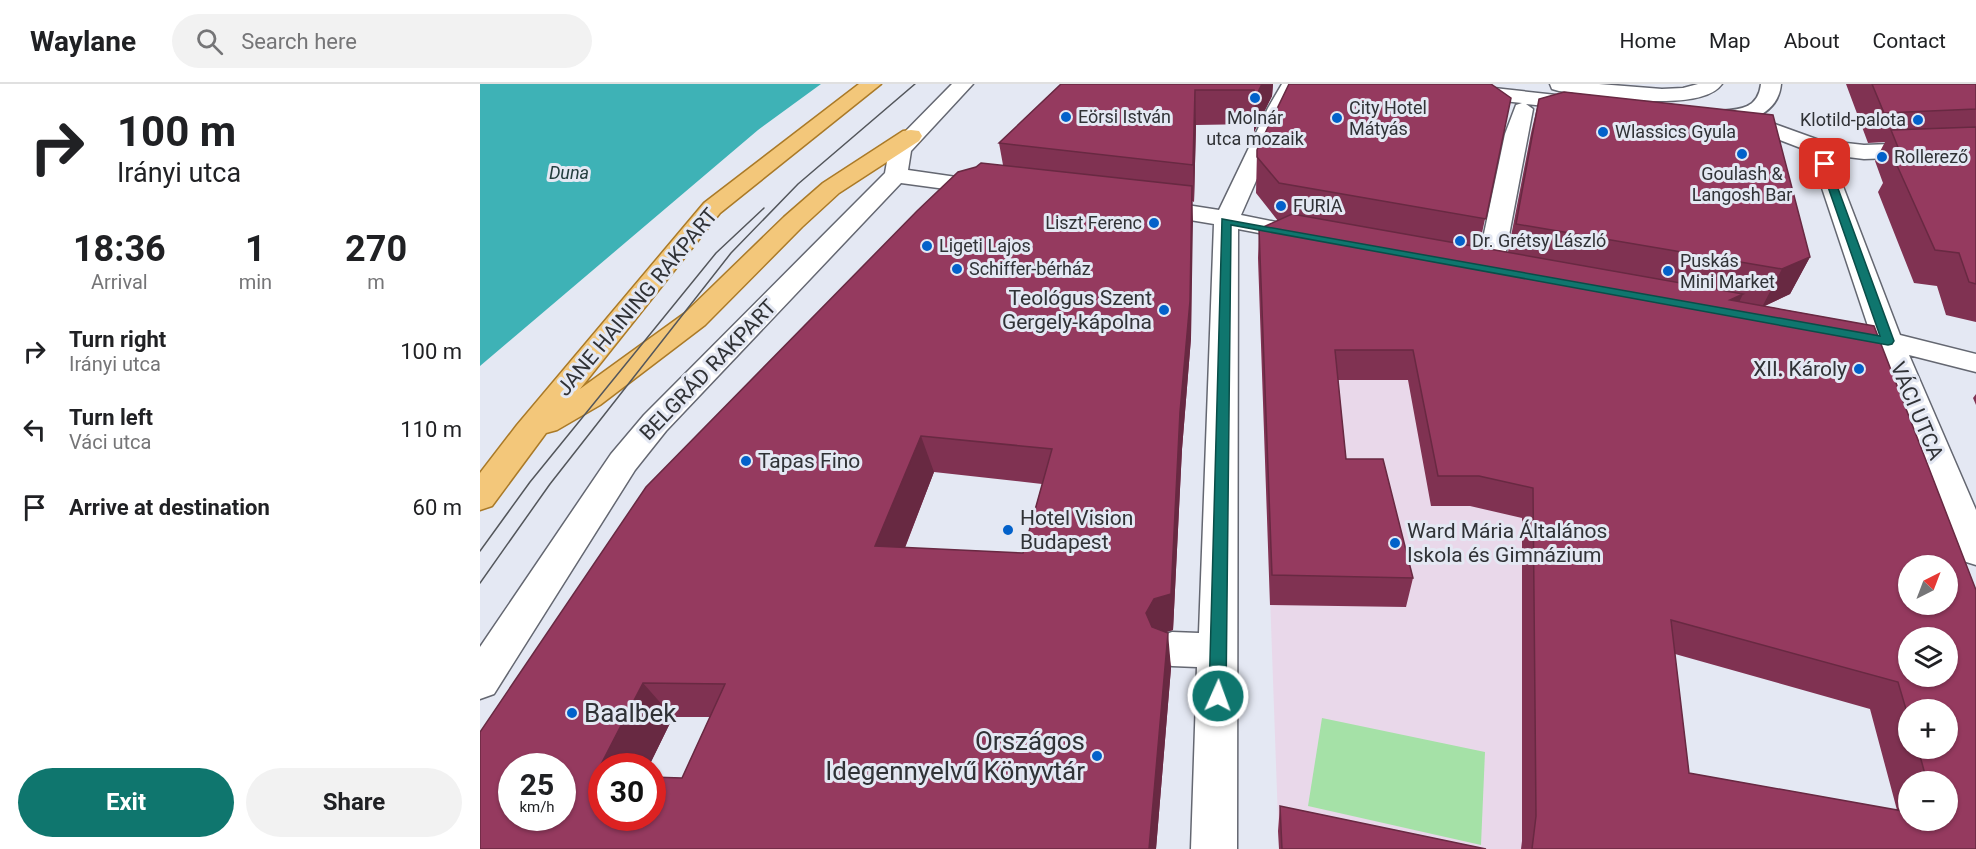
<!DOCTYPE html>
<meta charset="utf-8">
<style>
body{margin:0;font-family:Roboto,sans-serif;background:#f2f2f2;color:#202124;height:100vh;display:flex;flex-direction:column;font-size:22px;white-space:nowrap}
*{box-sizing:border-box;margin:0}
p{font-size:20px;color:#757577}
.icon{flex:none;width:33px;height:33px;fill:none;stroke:currentColor;stroke-width:2;stroke-linecap:round;stroke-linejoin:round}
.map{position:relative;flex:1;overflow:hidden}
.details{display:flex;flex-direction:column;background:#fff;width:480px}
.details>*{flex:none}
.top-card{background:#fff;color:#202124;overflow:hidden}
.needle{width:39px;rotate:42deg}
.fabs{position:absolute;left:1418px;top:471px;display:grid;gap:12px}
.fabs a{display:grid;place-items:center;width:60px;height:60px;border-radius:50%;background:#fff;box-shadow:0 2px 4px #0004;font-size:30px}
.speed{position:absolute;left:18px;top:669px;display:flex;gap:12px;font-size:30px;font-weight:700;text-align:center}
.speed>*{display:grid;place-content:center;width:78px;height:78px;border-radius:50%;background:#fff;box-shadow:0 2px 4px #0004;line-height:1}
.speed small{font-size:15px;font-weight:400}
.speed .limit{border:9px solid #d22;background:#fff;color:#111}
.pin{position:absolute;display:grid;place-items:center;width:51px;height:51px;color:#fff;margin:-26px;border-radius:12px;box-shadow:0 3px 9px #0006}
.me{position:absolute;width:66px;margin:-33px;rotate:2deg;stroke-linejoin:round;filter:drop-shadow(0 0 4px #0008)}
.turn{display:flex;align-items:center;gap:21px;height:126px;padding:0 18px;font-size:27px}
.turn .icon{width:78px;height:78px;stroke-width:2.5}
.turn b{display:block;font-size:42px;line-height:51px}
.eta{display:flex;justify-content:space-evenly;align-items:center;height:102px;text-align:center}
.eta b{font-size:36px;font-weight:700;line-height:42px}
.action{display:flex;gap:12px;margin-top:auto;padding:12px 18px}
.action a{flex:1;height:69px;border-radius:36px;background:#0f766e;color:#fff;font-size:24px;font-weight:700;line-height:69px;text-align:center}
.action a+a{background:#f2f2f2;color:#202124}
ul{padding:0;list-style:none}
li{display:flex;align-items:center;gap:18px;height:78px;padding:0 18px}
li div{flex:1}
li b{display:block;font-size:22px}
li em{font-style:normal}
header{display:flex;align-items:center;gap:36px;box-sizing:border-box;height:84px;padding:0 30px;background:#fff;border-bottom:2px solid #e0e0e0}
header strong{font-size:28px}
nav{display:flex;gap:33px;margin-inline-start:auto;font-size:21px}
.search{width:420px;height:54px;background:#f2f2f2;display:flex;align-items:center;gap:15px;box-sizing:border-box;padding:0 21px;border-radius:33px;color:#757577;font-size:22px}
main{display:flex;flex:1;min-height:0}
.map>svg:first-child{display:block}
.education{fill:#e9d8ea}
.green{fill:#a5e1a7}
.water{fill:#3eb2b6}
.lines{fill:none;stroke-linecap:round;stroke-linejoin:round}
.minor-casing{stroke:#646771;stroke-width:3}
.major-casing{stroke:#aa7a28;stroke-width:3}
.minor{fill:#fff;fill-rule:evenodd}
.major{fill:#f3c77a;fill-rule:evenodd}
.tram{stroke:#53565b;stroke-width:1.5}
.wall{fill:#803252;fill-rule:evenodd}
.shaded-wall{fill:#682942}
.building{fill:#953a5f;stroke:#682942;stroke-width:1.5;fill-rule:evenodd}
.route{fill:#0f766e;stroke:#0a4d48;stroke-width:1.5}
.poi-dot{fill:#0261ca;stroke:#e4e8f3;stroke-width:2}
.labels{text-anchor:middle;stroke-width:6;stroke-linejoin:round;paint-order:stroke}
.far-poi-label{font-size:18px;fill:#303236;stroke:#e4e8f3;text-anchor:start}
.far-water-label{font-size:18px;font-style:italic;fill:#243e3e;stroke:#e4e8f3}
.poi-label{font-size:21px;fill:#303236;stroke:#e4e8f3;text-anchor:start}
.street-label{font-size:21px;fill:#303236;stroke:#e4e8f3}
.near-poi-label{font-size:26px;fill:#303236;stroke:#e4e8f3;text-anchor:start}
</style>
<header>
<strong>Waylane</strong>
<div class="search"><svg class="icon" aria-label="search" viewBox="0 0 24 24"><circle cx="10" cy="10" r="6"/><path d="M15 15l6 6"/></svg>Search here</div>
<nav><a>Home</a><a>Map</a><a>About</a><a>Contact</a></nav>
</header>
<main>
<section class="details">
<div class="top-card">
<div class="turn"><svg class="icon" aria-label="right" viewBox="0 0 24 24"><path d="M7 20v-9h11M14 6l5 5-5 5"/></svg><div><b>100 m</b>Irányi utca</div></div>
</div>
<div class="eta">
<div><b>18:36</b><p>Arrival</p></div>
<div><b>1</b><p>min</p></div>
<div><b>270</b><p>m</p></div>
</div>
<ul>
<li><svg class="icon" aria-label="right" viewBox="0 0 24 24"><path d="M7 20v-9h11M14 6l5 5-5 5"/></svg><div><b>Turn right</b><p>Irányi utca</p></div><em>100 m</em></li>
<li><svg class="icon" aria-label="left" viewBox="0 0 24 24"><path d="M17 20v-9H6M10 6l-5 5 5 5"/></svg><div><b>Turn left</b><p>Váci utca</p></div><em>110 m</em></li>
<li><svg class="icon" aria-label="arrive" viewBox="0 0 24 24"><path d="M6 21V4h12l-3 4 3 4H6"/></svg><div><b>Arrive at destination</b></div><em>60 m</em></li>
</ul>
<div class="action"><a>Exit</a><a>Share</a></div>
</section>
<div class="map">
<svg width="1496" height="765" viewBox="0 0 1496 765">
<rect width="100%" height="100%" fill="#e4e8f3"/>
<!-- education -->
<path class="education" d="M 801,163 L 1043,416 L 1042,765 L 799,765 L 778,174 Z"/>
<!-- green -->
<path class="green" d="M 842,634 L 1005,668 L 1001,761 L 828,722 Z"/>
<!-- water -->
<path class="water" d="M 0,0 L 341,0 L 278,46 L 0,282 Z"/>
<g class="lines">
<defs>
<path id="minor" d="M 472,0 L 493,0 L 431,67 L 428,86 L 518,99 L 522,104 L 518,109 L 510,111 L 421,99 L 186,347 L 155,386 L 14,610 L 0,615 L 0,563 L 131,370 L 164,331 L 405,89 L 409,66 L 412,61 Z
M 802,0 L 822,0 L 808,24 L 761,131 L 836,146 L 839,151 L 836,156 L 827,158 L 758,145 L 757,765 L 711,765 L 717,583 L 692,582 L 678,577 L 672,565 L 678,553 L 692,548 L 719,549 L 734,140 L 668,129 L 660,127 L 656,122 L 660,117 L 668,115 L 739,126 L 788,24 Z
M 913,0 L 977,0 L 1104,14 L 1111,16 L 1114,20 L 1111,24 L 1104,26 L 1046,20 L 1053,25 L 1023,183 L 1019,189 L 1010,191 L 1001,189 L 997,183 L 1025,50 L 1036,21 L 1042,19 L 923,6 L 916,4 Z
M 1070,0 L 1119,0 L 1182,5 L 1203,4 L 1218,0 L 1242,0 C 1220,31 1113,11 1079,7 L 1072,5 Z
M 1281,0 L 1301,0 C 1298,37 1250,45 1220,37 L 1217,33 L 1220,29 C 1244,23 1277,34 1281,0 Z
M 1292,39 L 1339,56 L 1384,61 L 1496,57 L 1496,71 L 1384,75 L 1351,71 L 1420,251 L 1496,270 L 1496,288 L 1429,271 L 1496,426 L 1496,481 L 1483,477 L 1478,467 L 1396,264 L 1346,253 L 1342,247 L 1346,241 L 1356,238 L 1389,245 L 1334,80 L 1326,66 L 1284,50 L 1281,45 L 1284,40 Z"/>
<path id="major" d="M 379,0 L 401,0 L 240,129 L 100,305 L 205,229 L 304,133 L 343,99 L 423,47 L 431,46 L 439,47 L 442,52 L 439,57 L 359,109 L 322,143 L 225,241 L 120,321 L 77,346 L 66,349 L 12,422 L 0,426 L 0,389 L 37,341 L 224,119 Z"/>
</defs>
<!-- minor casing -->
<use href="#minor" class="minor-casing"/>
<!-- major casing -->
<use href="#major" class="major-casing"/>
<!-- minor -->
<use href="#minor" class="minor"/>
<!-- major -->
<use href="#major" class="major"/>
<!-- tram -->
<path class="tram" d="M 0,467 L 50,398 L 236,169 L 284,124
M 0,499 L 70,400 L 251,169 L 318,100 L 435,0"/>
</g>
<!-- wall -->
<path class="wall" d="M 581,0 L 793,0 L 792,12 L 774,48 L 774,40 L 716,41 L 714,118 L 712,117 L 711,254 L 702,365 L 693,546 L 686,548 L 691,584 L 676,765 L 0,765 L 496,83 L 523,81 L 519,59 ZM 454,388 L 562,400 L 543,469 L 425,464 ZM 193,633 L 230,633 L 202,694 L 122,734 L 122,682 L 169,682 Z
M 809,0 L 1011,0 L 1031,14 L 999,163 L 1028,168 L 1051,49 L 1059,15 L 1084,8 L 1293,31 L 1330,173 L 1310,210 L 1285,222 L 1394,242 L 1496,506 L 1496,765 L 1041,765 L 1042,757 L 1042,434 L 990,422 L 951,422 L 928,296 L 858,296 L 866,375 L 903,375 L 933,494 L 926,523 L 790,521 L 778,174 L 779,145 L 798,137 L 776,109 L 777,66 ZM 1428,482 L 1467,482 L 1467,520 L 1428,520 ZM 1428,554 L 1467,554 L 1467,592 L 1428,592 ZM 1195,570 L 1390,625 L 1417,726 L 1209,689 ZM 1428,626 L 1467,626 L 1467,664 L 1428,664 ZM 1428,698 L 1467,698 L 1467,736 L 1428,736 Z
M 1366,0 L 1496,0 L 1496,238 L 1466,231 L 1457,202 L 1434,199 L 1398,108 L 1403,99 L 1395,77 L 1405,58 L 1388,59 Z
M 1496,310 L 1496,321 L 1493,314 Z
M 800,722 L 1006,765 L 799,765 L 798,747 Z"/>
<!-- shaded-wall -->
<path class="shaded-wall" d="M 782,0 L 793,0 L 792,12 L 774,48 L 775,14 Z
M 715,6 L 716,41 L 714,118 L 713,81 Z
M 712,102 L 713,137 L 711,254 L 702,365 L 693,546 L 677,551 L 670,564 L 666,529 Z
M 1330,173 L 1310,210 L 1282,223 L 1302,185 Z
M 1263,210 L 1249,239 L 1250,216 Z
M 441,352 L 454,388 L 411,499 L 395,462 Z
M 688,549 L 691,584 L 676,765 L 669,765 Z
M 163,599 L 193,633 L 169,682 L 122,682 L 122,698 L 115,692 Z"/>
<!-- building -->
<path class="building" d="M 581,0 L 782,0 L 775,14 L 774,6 L 715,6 L 713,81 L 519,59 Z
M 809,0 L 1011,0 L 1031,14 L 1006,135 L 799,99 L 777,73 L 777,66 Z
M 1392,0 L 1496,0 L 1496,25 L 1404,29 Z
M 1084,8 L 1293,31 L 1330,173 L 1302,185 L 1036,140 L 1059,15 Z
M 1496,43 L 1496,200 L 1489,198 L 1479,169 L 1455,166 L 1415,77 L 1424,78 L 1411,46 Z
M 501,79 L 712,102 L 710,217 L 700,328 L 691,510 L 674,515 L 666,529 L 672,543 L 688,549 L 669,765 L 0,765 L 0,648 L 166,403 L 437,127 L 478,88 L 496,83 ZM 441,352 L 572,365 L 543,469 L 395,462 ZM 163,599 L 245,600 L 202,694 L 172,693 L 172,734 L 122,734 L 122,692 L 115,692 ZM 32,682 L 82,682 L 82,734 L 32,734 Z
M 812,130 L 1263,210 L 1250,216 L 1394,242 L 1496,506 L 1496,765 L 1052,765 L 1056,732 L 1053,404 L 999,392 L 958,392 L 933,266 L 855,266 L 866,375 L 903,375 L 933,494 L 792,491 L 779,145 ZM 1428,482 L 1467,482 L 1467,520 L 1428,520 ZM 1191,536 L 1418,598 L 1428,632 L 1428,626 L 1467,626 L 1467,664 L 1438,664 L 1447,698 L 1467,698 L 1467,736 L 1428,736 L 1428,728 L 1209,689 ZM 1428,554 L 1467,554 L 1467,592 L 1428,592 Z
M 800,722 L 1006,765 L 802,765 Z"/>
<!-- route -->
<path class="route" d="M 1345,77 L 1349,80 L 1414,257 L 1412,260 L 1408,261 L 751,141 L 746,612 L 744,617 L 738,620 L 732,617 L 729,612 L 742,135 L 1400,252 L 1340,80 Z"/>
<!-- markers -->
<g class="poi-dot">
<circle cx="775" cy="14" r="6"/>
<circle cx="586" cy="33" r="6"/>
<circle cx="857" cy="34" r="6"/>
<circle cx="1438" cy="36" r="6"/>
<circle cx="1123" cy="48" r="6"/>
<circle cx="1262" cy="70" r="6"/>
<circle cx="1402" cy="73" r="6"/>
<circle cx="801" cy="122" r="6"/>
<circle cx="674" cy="139" r="6"/>
<circle cx="980" cy="157" r="6"/>
<circle cx="447" cy="162" r="6"/>
<circle cx="477" cy="185" r="6"/>
<circle cx="1188" cy="187" r="6"/>
<circle cx="684" cy="226" r="6"/>
<circle cx="1379" cy="285" r="6"/>
<circle cx="266" cy="377" r="6"/>
<circle cx="528" cy="446" r="6"/>
<circle cx="915" cy="459" r="6"/>
<circle cx="92" cy="629" r="6"/>
<circle cx="617" cy="672" r="6"/>
</g>
<g class="labels">
<!-- far-poi labels -->
<g class="far-poi-label">
<text x="869" y="30">City Hotel<tspan x="869" dy="21">Mátyás</tspan></text>
<text x="598" y="39">Eörsi István</text>
<text x="775" y="40" text-anchor="middle">Molnár<tspan x="775" dy="21">utca mozaik</tspan></text>
<text x="1426" y="42" text-anchor="end">Klotild-palota</text>
<text x="1135" y="54">Wlassics Gyula</text>
<text x="1414" y="79">Rollerező</text>
<text x="1262" y="96" text-anchor="middle">Goulash &amp;<tspan x="1262" dy="21">Langosh Bar</tspan></text>
<text x="813" y="128">FURIA</text>
<text x="662" y="145" text-anchor="end">Liszt Ferenc</text>
<text x="992" y="163">Dr. Grétsy László</text>
<text x="459" y="168">Ligeti Lajos</text>
<text x="1200" y="183">Puskás<tspan x="1200" dy="21">Mini Market</tspan></text>
<text x="489" y="191">Schiffer-bérház</text>
</g>
<!-- far-water labels -->
<g class="far-water-label">
<text x="89" y="95">Duna</text>
</g>
<!-- poi labels -->
<g class="poi-label">
<text x="672" y="221" text-anchor="end">Teológus Szent<tspan x="672" dy="24">Gergely-kápolna</tspan></text>
<text x="1367" y="292" text-anchor="end">XII. Károly</text>
<text x="278" y="384">Tapas Fino</text>
<text x="540" y="441">Hotel Vision<tspan x="540" dy="24">Budapest</tspan></text>
<text x="927" y="454">Ward Mária Általános<tspan x="927" dy="24">Iskola és Gimnázium</tspan></text>
</g>
<!-- street labels -->
<g class="street-label">
<text transform="translate(157 218) rotate(-50)" y="7">JANE HAINING RAKPART</text>
<text transform="translate(228 286) rotate(-46)" y="7">BELGRÁD RAKPART</text>
<text transform="translate(1437 327) rotate(67)" y="7">VÁCI UTCA</text>
</g>
<!-- near-poi labels -->
<g class="near-poi-label">
<text x="104" y="638">Baalbek</text>
<text x="605" y="666" text-anchor="end">Országos<tspan x="605" dy="30">Idegennyelvű Könyvtár</tspan></text>
</g>
</g>
</svg>
<div class="fabs">
<a><svg class="needle" viewBox="-14 -14 28 28"><path d="M0-13l5 13h-10z" fill="#e53935"/><path d="M0 13l5-13h-10z" fill="#757577"/></svg></a>
<a><svg class="icon" aria-label="layers" viewBox="0 0 24 24"><path d="M12 4l9 5-9 5-9-5zM3 14l9 5 9-5"/></svg></a>
<a>+</a>
<a>−</a>
</div>
<div class="speed"><div>25<small>km/h</small></div><div class="limit">30</div></div>
<div class="pin" style="left:1345px;top:80px;background:#d93025"><svg class="icon" aria-label="arrive" viewBox="0 0 24 24"><path d="M6 21V4h12l-3 4 3 4H6"/></svg></div>
<svg class="me" style="left:738px;top:612px" viewBox="-20 -20 40 40"><circle r="17" fill="#0f766e" stroke="#fff" stroke-width="3"/><path d="M0-11L8 9 0 5-8 9z" fill="#fff"/></svg>
</div>
</main>
